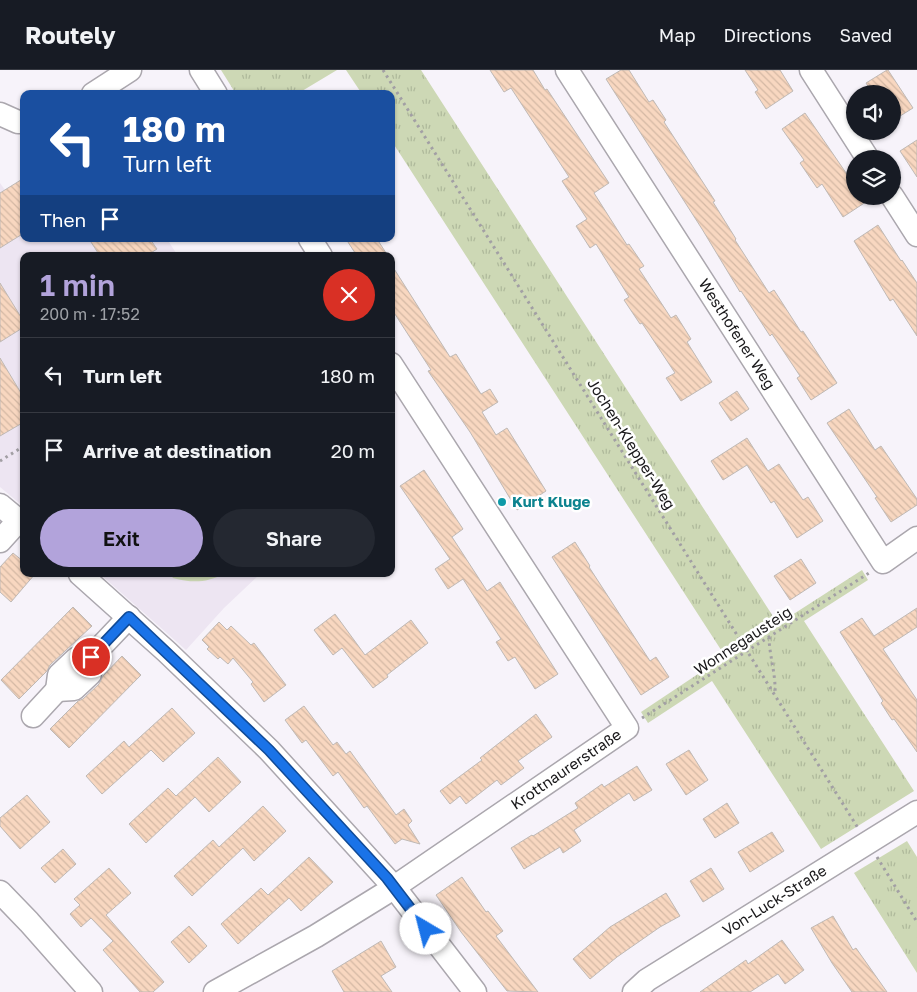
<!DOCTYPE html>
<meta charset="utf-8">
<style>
body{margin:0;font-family:"Golos Text",sans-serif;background:#242831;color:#f1f3f6;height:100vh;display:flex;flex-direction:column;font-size:19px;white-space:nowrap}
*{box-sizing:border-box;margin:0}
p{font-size:16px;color:#9ea1a6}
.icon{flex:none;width:28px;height:28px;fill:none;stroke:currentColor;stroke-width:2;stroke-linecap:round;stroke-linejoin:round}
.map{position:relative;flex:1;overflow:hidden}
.details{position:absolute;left:20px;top:182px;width:375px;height:325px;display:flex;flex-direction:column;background:#171b24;border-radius:10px;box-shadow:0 1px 4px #0004}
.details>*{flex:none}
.guide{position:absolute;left:20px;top:20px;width:375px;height:152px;border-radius:10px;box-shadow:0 1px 4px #0004;background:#1a4fa0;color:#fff;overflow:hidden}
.fabs{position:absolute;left:846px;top:15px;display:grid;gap:10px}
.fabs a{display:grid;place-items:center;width:55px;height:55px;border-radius:50%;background:#171b24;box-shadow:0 1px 4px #0004;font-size:25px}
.pin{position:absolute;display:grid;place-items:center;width:42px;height:42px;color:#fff;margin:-21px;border:2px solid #fff;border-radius:50%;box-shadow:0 1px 5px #0007}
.me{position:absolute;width:55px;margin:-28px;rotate:323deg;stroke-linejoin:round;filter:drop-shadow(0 0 4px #0008)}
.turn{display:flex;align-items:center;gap:18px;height:105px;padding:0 20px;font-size:22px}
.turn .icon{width:65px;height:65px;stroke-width:2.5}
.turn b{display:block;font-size:35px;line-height:42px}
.then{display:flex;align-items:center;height:48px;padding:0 20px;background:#0003;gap:10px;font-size:19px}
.round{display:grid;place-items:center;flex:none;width:52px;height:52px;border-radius:26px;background:#242831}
.head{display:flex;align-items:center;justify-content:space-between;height:85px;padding:0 20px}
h1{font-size:30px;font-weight:600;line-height:38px;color:#b2a3db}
.button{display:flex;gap:10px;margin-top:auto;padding:10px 20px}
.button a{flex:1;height:58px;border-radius:30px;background:#b2a3db;color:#111;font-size:20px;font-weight:600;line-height:58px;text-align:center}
.button a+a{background:#242831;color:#f1f3f6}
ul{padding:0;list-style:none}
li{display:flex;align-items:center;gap:15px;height:75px;padding:0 20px;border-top:1px solid #363941}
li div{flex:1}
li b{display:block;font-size:19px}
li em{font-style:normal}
header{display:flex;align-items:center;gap:30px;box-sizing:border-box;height:70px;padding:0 25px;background:#171b24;border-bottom:1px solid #363941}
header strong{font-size:24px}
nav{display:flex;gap:28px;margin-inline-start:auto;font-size:18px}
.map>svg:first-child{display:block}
.built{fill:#ede5f2}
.grass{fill:url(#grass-tufts)}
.pitch{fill:#cdd8b5}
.building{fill:url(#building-back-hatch);stroke:#bfb9b5}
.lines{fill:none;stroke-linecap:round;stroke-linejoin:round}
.minor-casing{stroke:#aba7ae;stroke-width:25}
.path{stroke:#a29fa4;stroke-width:3;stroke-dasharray:2.5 4;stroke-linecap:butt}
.minor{stroke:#fff;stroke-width:22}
.route-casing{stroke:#114b97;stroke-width:12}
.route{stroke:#1a73e8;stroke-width:9}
.culture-dot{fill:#0f9aa8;stroke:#fff;stroke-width:2}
.labels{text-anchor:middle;stroke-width:5;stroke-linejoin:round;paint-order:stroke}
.street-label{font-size:15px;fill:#181719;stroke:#fff}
.culture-label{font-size:15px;font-weight:bold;fill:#0d838f;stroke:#fff;text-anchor:start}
</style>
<header>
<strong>Routely</strong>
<nav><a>Map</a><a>Directions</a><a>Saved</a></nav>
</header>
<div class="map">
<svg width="917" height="922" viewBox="0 0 917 922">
<defs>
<pattern id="grass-tufts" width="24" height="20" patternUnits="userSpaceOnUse" patternTransform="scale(1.25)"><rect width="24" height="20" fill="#cdd8b5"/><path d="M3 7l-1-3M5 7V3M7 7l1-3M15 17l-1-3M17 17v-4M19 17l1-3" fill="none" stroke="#afb99b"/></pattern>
<pattern id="building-back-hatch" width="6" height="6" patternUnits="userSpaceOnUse" patternTransform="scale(1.25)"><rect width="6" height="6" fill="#f8d7c0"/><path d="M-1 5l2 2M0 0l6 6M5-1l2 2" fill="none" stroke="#d4b8a4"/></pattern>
</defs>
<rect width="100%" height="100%" fill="#f7f3fa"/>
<!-- built -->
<path class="built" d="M 24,108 L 24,169 L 167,169 L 178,186 L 24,186 L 24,437 L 0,417 L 0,113 L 5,120 Z
M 100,504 L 260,504 L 224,538 L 186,580 Z"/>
<!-- grass -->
<path class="grass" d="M 221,0 L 337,0 L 297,24 L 236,24 Z
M 346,0 L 421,0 L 778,554 L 862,500 L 868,510 L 804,551 L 914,721 L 821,779 L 712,611 L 648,653 L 641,642 L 725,586 L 391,70 L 391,24 L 362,24 Z
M 907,771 L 917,787 L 917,903 L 854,803 Z"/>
<!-- pitch -->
<path class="pitch" d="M 170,504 L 224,504 C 206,513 192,513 173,508 Z"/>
<!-- building -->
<path class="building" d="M 490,0 L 533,0 L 545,20 L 547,19 L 609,113 L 594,123 L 627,175 L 629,174 L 644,196 L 639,199 L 671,248 L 676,245 L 691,269 L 687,272 L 712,312 L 681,331 L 666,308 L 675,303 L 642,253 L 640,254 L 624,230 L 629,227 L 596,174 L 590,178 L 576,156 L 587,149 L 562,111 L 569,107 L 511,18 L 504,22 Z
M 621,0 L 629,0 L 649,32 L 653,30 L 666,50 L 664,52 L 715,131 L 713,132 L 736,169 L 735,170 L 769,223 L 774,220 L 801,262 L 803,261 L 837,313 L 811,330 L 797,308 L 800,306 L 772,264 L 770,266 L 741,221 L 740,222 L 702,159 L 606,9 Z
M 745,0 L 780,0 L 793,21 L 766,39 L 755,22 L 758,20 Z
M 887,0 L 888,0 L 913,38 L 892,51 L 892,24 L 873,24 L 866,13 Z
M 805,43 L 855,116 L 855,126 L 875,126 L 843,147 L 822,114 L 817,118 L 800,93 L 804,90 L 782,59 Z
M 917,70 L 917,107 L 900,81 Z
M 24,108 L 24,163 L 0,178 L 0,123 Z
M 878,155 L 901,191 L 902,190 L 917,213 L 917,266 L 893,229 L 890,231 L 854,171 Z
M 89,169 L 150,169 L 157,179 L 146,186 L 100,186 Z
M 346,169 L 377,169 L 388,186 L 357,186 Z
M 391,194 L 450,287 L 456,284 L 481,324 L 490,319 L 498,332 L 482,342 L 496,365 L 507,358 L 546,421 L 517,440 L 470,362 L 428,301 L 431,300 L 391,238 Z
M 0,213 L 24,252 L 24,257 L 0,272 Z
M 0,288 L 24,328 L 24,352 L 0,366 Z
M 737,321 L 749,339 L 731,351 L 719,333 Z
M 849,339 L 875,380 L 881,376 L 917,429 L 917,435 L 891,452 L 875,428 L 877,427 L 827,353 Z
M 747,368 L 768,401 L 779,394 L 803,430 L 808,427 L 823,451 L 797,468 L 774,431 L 771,433 L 747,395 L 723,410 L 711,391 Z
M 424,400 L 463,459 L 452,467 L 487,521 L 500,512 L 558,604 L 535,619 L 515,587 L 508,591 L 496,572 L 501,569 L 463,509 L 448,519 L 435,499 L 450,489 L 400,416 Z
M 575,472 L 590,496 L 589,497 L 650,591 L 656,587 L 669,607 L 641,625 L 552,487 Z
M 13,483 L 24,492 L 24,504 L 35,504 L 11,532 L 0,522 L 0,497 Z
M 801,489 L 816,513 L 790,530 L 774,506 Z
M 73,537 L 92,556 L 50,595 L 47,601 L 19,629 L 1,610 Z
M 917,538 L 917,557 L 883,579 L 917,630 L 917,682 L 894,649 L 892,650 L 881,633 L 883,631 L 840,562 L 862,548 L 874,566 Z
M 335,544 L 365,585 L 411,550 L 428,573 L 387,605 L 388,607 L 373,618 L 342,578 L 333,585 L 314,560 Z
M 219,552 L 227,560 L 231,556 L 251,575 L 254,573 L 286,615 L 264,632 L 251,614 L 253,612 L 233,588 L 228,594 L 220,587 L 218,589 L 207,579 L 209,577 L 202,570 Z
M 122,586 L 141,605 L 69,678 L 50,659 L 78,631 L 83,629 L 99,614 L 103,606 Z
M 304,636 L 333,675 L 337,672 L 346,684 L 350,681 L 396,745 L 404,739 L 412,751 L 408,755 L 420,774 L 402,769 L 395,774 L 367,736 L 364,738 L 338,702 L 333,706 L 306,670 L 302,673 L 285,650 Z
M 172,638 L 195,663 L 163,692 L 151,680 L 102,724 L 86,706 L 124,671 L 129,677 Z
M 536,644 L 552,667 L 518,691 L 524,698 L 501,715 L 497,710 L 466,734 L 460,726 L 450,734 L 440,721 L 482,690 L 480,688 Z
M 689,680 L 708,710 L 686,725 L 666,694 Z
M 218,687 L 241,712 L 209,742 L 195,727 L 146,773 L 129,754 L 168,718 L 176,726 Z
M 637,696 L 652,720 L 634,731 L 629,723 L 574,760 L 581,771 L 563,783 L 560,777 L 524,799 L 511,778 L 532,765 L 533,766 L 578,738 L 575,733 L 602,714 L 604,717 Z
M 27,725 L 50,752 L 20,779 L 0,756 L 0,748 Z
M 727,733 L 739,753 L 715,768 L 703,749 Z
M 263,736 L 286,761 L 254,791 L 243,778 L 192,826 L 174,806 L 213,770 L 219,777 Z
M 772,762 L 784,781 L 750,802 L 738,782 Z
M 63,779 L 76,794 L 55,813 L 41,798 Z
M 309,787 L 333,812 L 301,841 L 289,828 L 238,874 L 221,854 L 261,818 L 268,825 Z
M 109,798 L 131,823 L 106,845 L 164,912 L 153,922 L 140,922 L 103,880 L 113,871 L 91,848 L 81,857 L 70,844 L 80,835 L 74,829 Z
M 711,798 L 724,819 L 703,832 L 690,811 Z
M 462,807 L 486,842 L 488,841 L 503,861 L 496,866 L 538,922 L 507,921 L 461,862 L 436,825 Z
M 666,823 L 680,846 L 660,857 L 617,887 L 590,909 L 573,889 L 610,857 Z
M 833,846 L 853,880 L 856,878 L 887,922 L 852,922 L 832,893 L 811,858 Z
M 189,856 L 207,876 L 189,893 L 171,872 Z
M 782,870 L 804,900 L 785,914 L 778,904 L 750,922 L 700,922 L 746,890 L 748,894 Z
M 381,871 L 396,897 L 381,906 L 392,922 L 344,922 L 332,901 Z"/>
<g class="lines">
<defs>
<g id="minor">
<path d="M 201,0 L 216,24"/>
<path id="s1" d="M 567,0 L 883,492 L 917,468"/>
<path d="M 811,0 L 868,89"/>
<path d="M 93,24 L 130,0"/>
<path d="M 0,44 L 18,52 L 24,52"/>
<path d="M 892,126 L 917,165"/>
<path d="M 310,169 L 321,186"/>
<path d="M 0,435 L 24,455"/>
<path d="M 0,471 L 19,450"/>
<path d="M 80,504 L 167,582 L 269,680 L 394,817 L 475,922"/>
<path d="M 91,587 L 90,604 L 74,619 L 57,620 L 59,605 L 76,589 L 91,587 L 129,547"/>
<path d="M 33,646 L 57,620"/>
<path d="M 0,822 L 29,852 L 91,922"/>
<path id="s2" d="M 215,922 L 316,866 L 384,824 L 627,658 L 391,294"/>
<path id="s3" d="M 634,922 L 647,910 L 917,742"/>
</g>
</defs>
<!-- minor casing -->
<use href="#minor" class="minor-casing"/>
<!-- path -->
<path class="path" d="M 383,0 L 858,758
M 0,391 L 24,376
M 770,567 L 769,569 C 770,588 776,605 775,624
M 642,648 L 869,503
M 877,787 L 917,852"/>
<!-- minor -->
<use href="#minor" class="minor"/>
</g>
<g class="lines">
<defs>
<path id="route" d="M 91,587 L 129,547 L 269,680 L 387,808 L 426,859"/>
</defs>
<!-- route casing -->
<use href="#route" class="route-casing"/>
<!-- route -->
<use href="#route" class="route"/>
</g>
<!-- markers -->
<circle class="culture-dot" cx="502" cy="432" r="5"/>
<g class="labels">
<!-- street labels -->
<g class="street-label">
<text dy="5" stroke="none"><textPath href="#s1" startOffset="314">Westhofener Weg</textPath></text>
<text transform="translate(631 374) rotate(58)" y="5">Jochen-Klepper-Weg</text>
<text transform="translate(743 571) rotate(-33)" y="5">Wonnegausteig</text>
<text dy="5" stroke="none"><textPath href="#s2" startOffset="416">Krottnaurerstraße</textPath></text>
<text dy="5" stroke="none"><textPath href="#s3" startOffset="168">Von-Luck-Straße</textPath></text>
</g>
<!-- culture labels -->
<g class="culture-label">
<text x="512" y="437">Kurt Kluge</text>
</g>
</g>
</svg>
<div class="fabs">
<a><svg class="icon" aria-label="sound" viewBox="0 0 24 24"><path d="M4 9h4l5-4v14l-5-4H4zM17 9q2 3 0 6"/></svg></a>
<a><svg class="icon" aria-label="layers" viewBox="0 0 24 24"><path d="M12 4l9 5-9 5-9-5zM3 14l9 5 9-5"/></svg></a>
</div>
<div class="pin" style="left:91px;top:587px;background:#d93025"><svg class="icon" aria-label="arrive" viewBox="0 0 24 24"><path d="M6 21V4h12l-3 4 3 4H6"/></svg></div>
<svg class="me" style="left:426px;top:859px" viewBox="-20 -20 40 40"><circle r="19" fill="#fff"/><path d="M0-13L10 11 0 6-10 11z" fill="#1a73e8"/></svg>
<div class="guide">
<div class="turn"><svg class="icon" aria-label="left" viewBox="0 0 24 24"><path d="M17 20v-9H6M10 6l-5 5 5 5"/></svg><div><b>180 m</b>Turn left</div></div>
<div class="then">Then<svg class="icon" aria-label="arrive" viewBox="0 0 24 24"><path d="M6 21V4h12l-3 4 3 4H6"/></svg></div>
</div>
<section class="details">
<div class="head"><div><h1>1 min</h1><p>200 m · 17:52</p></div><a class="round" style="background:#d93025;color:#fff"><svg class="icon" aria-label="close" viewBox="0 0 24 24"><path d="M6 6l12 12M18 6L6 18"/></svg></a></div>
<ul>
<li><svg class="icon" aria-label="left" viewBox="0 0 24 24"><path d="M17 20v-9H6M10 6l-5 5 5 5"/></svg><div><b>Turn left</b></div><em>180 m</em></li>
<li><svg class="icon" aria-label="arrive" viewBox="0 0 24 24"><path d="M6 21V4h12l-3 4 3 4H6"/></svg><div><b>Arrive at destination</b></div><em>20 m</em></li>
</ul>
<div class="button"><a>Exit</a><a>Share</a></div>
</section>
</div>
